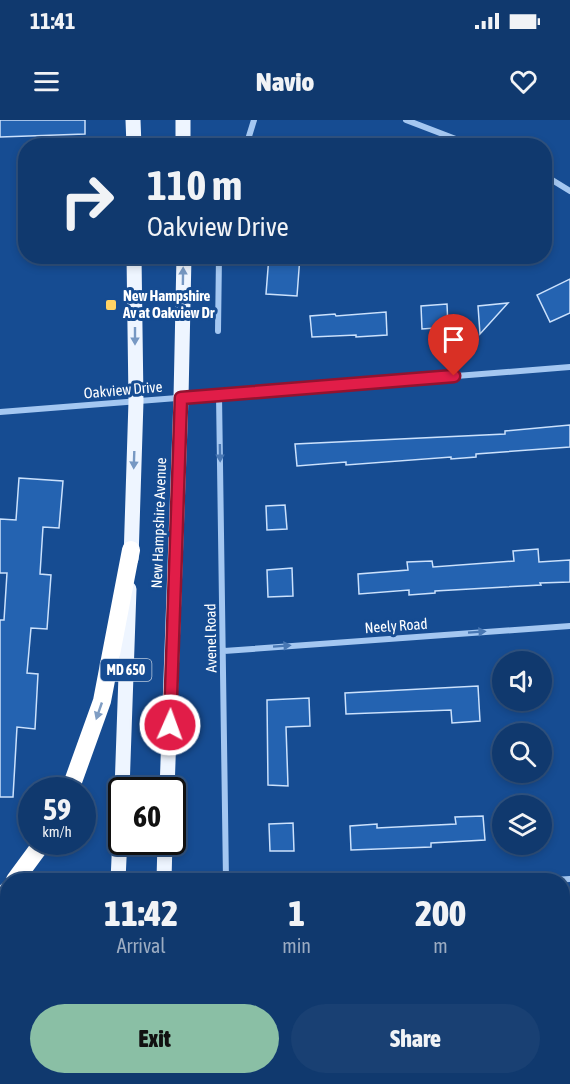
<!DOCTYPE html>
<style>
body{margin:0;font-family:"Asap Condensed",sans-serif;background:#194073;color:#f1f3f6;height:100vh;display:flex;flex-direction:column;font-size:22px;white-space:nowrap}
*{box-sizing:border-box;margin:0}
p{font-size:20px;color:#9cacc2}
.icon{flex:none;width:33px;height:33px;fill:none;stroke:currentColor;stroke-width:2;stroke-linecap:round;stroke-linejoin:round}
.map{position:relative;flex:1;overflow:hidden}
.sheet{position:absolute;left:0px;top:753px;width:570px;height:212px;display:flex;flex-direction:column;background:#10396e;border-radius:24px 24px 0 0;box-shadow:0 3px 9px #0003,0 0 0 2px #305381}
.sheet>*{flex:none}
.guide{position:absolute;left:18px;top:18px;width:534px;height:126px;border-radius:24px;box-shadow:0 3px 9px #0003,0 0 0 2px #305381;background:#10396e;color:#f1f3f6;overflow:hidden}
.buttons{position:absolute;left:492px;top:531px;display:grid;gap:12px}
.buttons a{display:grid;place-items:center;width:60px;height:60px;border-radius:50%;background:#10396e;box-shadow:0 3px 9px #0003,0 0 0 2px #305381;font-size:30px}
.speed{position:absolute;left:18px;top:657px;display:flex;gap:12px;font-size:30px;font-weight:700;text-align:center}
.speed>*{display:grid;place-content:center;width:78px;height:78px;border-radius:50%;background:#10396e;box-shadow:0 3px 9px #0003,0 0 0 2px #305381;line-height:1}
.speed small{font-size:15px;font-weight:400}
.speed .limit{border:3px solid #111;border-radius:9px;background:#fff;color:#111}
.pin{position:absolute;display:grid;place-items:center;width:51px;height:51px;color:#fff;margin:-62px -26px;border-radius:50% 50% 50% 0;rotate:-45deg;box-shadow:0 0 6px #0007}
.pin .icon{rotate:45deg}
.me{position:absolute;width:66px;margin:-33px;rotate:2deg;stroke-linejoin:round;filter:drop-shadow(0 0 4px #0008)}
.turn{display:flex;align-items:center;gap:21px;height:126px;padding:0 30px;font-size:27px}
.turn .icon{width:78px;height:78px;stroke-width:2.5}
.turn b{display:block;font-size:42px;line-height:51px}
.eta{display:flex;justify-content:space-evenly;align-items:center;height:102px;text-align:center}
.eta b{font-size:36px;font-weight:800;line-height:42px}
.action{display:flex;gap:12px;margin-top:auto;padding:12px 30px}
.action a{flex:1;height:69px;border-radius:36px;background:#8abfa5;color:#111;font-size:24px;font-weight:800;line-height:69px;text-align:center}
.action a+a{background:#194073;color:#f1f3f6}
.status{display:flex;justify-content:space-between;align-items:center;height:42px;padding:0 30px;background:#10396e;direction:ltr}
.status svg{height:16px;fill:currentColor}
header{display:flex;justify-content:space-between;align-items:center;height:78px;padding:0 30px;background:#10396e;font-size:27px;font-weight:800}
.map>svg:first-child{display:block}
.building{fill:#2463b1;stroke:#cbe1fc;stroke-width:1.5}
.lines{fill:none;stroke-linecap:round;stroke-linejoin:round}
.minor{stroke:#a4c7f1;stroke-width:6}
.primary{stroke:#eef5ff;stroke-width:15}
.motorway{stroke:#fff;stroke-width:18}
.oneway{fill:#7798c3}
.oneway2{fill:#4877b3}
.oneway3{fill:#7f9dc3}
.route-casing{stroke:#92132f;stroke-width:15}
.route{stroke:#e11d48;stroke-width:10}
.poi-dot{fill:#ffd264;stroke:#164c92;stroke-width:2}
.labels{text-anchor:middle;stroke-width:6;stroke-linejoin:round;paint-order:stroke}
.shield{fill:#164c92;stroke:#b9c9de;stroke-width:1.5}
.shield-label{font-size:14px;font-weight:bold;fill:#fff}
.poi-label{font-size:15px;font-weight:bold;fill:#fff;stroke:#164c92;text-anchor:start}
.street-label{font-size:15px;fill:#fff;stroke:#164c92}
</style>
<div class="status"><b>11:41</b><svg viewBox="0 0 49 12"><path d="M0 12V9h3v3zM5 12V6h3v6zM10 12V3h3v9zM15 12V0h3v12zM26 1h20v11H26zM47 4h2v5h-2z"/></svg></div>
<header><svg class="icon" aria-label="menu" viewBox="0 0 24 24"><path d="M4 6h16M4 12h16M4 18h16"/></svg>Navio<svg class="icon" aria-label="heart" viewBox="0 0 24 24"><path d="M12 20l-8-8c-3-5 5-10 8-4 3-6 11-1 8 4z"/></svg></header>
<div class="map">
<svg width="570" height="964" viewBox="0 0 570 964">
<rect width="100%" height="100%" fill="#164c92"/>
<!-- building -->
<path class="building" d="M 0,0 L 85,0 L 85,14 L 0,17 Z
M 269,136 L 300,136 L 297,176 L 266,174 Z
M 570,159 L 570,193 L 550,202 L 537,175 Z
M 508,183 L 480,214 L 478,186 Z
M 447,184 L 448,207 L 422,209 L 421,186 Z
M 386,192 L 387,215 L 356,217 L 356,215 L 312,217 L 310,196 L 335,194 L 336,196 Z
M 570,305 L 570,327 L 476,334 L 476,337 L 451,339 L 451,337 L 346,345 L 346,342 L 297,346 L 295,324 L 505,314 L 505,311 Z
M 19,358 L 63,361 L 59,408 L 43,407 L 40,454 L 51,455 L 47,509 L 31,508 L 27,553 L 38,554 L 35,609 L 17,607 L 13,677 L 0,677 L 0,500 L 4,500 L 7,453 L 0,453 L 0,399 L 16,400 Z
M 285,385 L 287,409 L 267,410 L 266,386 Z
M 538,429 L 539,442 L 570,440 L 570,462 L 540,463 L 541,465 L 435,471 L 435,473 L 409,475 L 409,470 L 359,474 L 358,454 L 408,450 L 407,442 L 432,441 L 433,447 L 514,441 L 513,431 Z
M 292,448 L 293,476 L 268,477 L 267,450 Z
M 478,566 L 480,601 L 452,603 L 451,590 L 346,594 L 345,573 Z
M 309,578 L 310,606 L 286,607 L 288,666 L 268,665 L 267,580 Z
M 483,696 L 485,720 L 431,723 L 431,727 L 351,730 L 350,706 L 377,704 L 377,708 L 456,704 L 455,697 Z
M 293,703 L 294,731 L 270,731 L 269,704 Z"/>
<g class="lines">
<!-- minor -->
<path class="minor" d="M 406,0 L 474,26
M 246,26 L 254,0
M 544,55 L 570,71
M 218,211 L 219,136
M 219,275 L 226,760
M 0,292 L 570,247
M 224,531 L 570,506
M 552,760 L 570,759
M 227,957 L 228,964"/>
<!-- primary -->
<path class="primary" d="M 133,0 L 134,26
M 183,0 L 183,26
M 131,439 L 136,281 L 134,136
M 122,670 L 129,469
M 167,670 L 181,278 L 184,136
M 118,760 L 122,675
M 164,760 L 165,722
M 110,964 L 111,957
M 157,964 L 157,957"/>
<!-- motorway -->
<path class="motorway" d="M 70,670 L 102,581 L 131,430
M 15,760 L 43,722
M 0,780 L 8,770
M 169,957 L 171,964"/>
</g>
<!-- one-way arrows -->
<defs><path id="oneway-solid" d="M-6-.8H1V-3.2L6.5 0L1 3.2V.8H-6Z" transform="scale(1.5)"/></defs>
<g class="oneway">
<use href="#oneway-solid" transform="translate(183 156) rotate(-89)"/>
<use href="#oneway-solid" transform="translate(135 216) rotate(90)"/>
<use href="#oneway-solid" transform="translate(134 340) rotate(92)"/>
</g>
<g class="oneway2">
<use href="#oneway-solid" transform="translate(220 333) rotate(89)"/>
<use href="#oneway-solid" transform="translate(477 512) rotate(-4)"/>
<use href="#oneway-solid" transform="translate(282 526) rotate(-4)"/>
</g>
<use class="oneway3" href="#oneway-solid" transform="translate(99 591) rotate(109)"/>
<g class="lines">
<defs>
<path id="route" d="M 170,605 L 181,278 L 454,256"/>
</defs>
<!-- route casing -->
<use href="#route" class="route-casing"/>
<!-- route -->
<use href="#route" class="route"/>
</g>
<!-- markers -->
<rect class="poi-dot" x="105" y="179" width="12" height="12" rx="3"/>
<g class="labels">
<!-- shield labels -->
<rect class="shield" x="100.5" y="539" width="51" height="22" rx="4.5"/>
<g class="shield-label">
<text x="126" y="555">MD 650</text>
</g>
<!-- poi labels -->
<g class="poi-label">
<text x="123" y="181">New Hampshire<tspan x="123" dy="17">Av at Oakview Dr</tspan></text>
</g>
<!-- street labels -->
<g class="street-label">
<text transform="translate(123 270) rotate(-5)" y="5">Oakview Drive</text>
<text transform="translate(159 403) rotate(-88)" y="5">New Hampshire Avenue</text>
<text transform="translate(396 506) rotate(-4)" y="5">Neely Road</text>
<text transform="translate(211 518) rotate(-91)" y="5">Avenel Road</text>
</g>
</g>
</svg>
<div class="buttons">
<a><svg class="icon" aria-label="sound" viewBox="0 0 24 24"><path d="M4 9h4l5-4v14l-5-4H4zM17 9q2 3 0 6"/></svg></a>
<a><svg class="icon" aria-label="search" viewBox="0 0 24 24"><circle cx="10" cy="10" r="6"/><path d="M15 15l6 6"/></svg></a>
<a><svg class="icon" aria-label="layers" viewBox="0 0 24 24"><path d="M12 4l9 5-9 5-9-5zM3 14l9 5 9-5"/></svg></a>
</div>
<div class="speed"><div>59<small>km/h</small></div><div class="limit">60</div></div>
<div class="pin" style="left:454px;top:256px;background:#d93025"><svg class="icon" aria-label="arrive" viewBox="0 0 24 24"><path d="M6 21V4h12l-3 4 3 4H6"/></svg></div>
<svg class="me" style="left:170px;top:605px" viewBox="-20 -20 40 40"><circle r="17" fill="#e11d48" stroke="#fff" stroke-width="3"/><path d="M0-11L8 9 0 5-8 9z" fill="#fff"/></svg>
<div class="guide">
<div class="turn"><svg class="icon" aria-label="right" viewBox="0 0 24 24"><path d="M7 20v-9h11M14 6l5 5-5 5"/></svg><div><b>110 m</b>Oakview Drive</div></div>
</div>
<section class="sheet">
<div class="eta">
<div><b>11:42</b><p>Arrival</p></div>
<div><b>1</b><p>min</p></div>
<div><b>200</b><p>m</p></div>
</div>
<div class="action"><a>Exit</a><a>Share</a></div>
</section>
</div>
